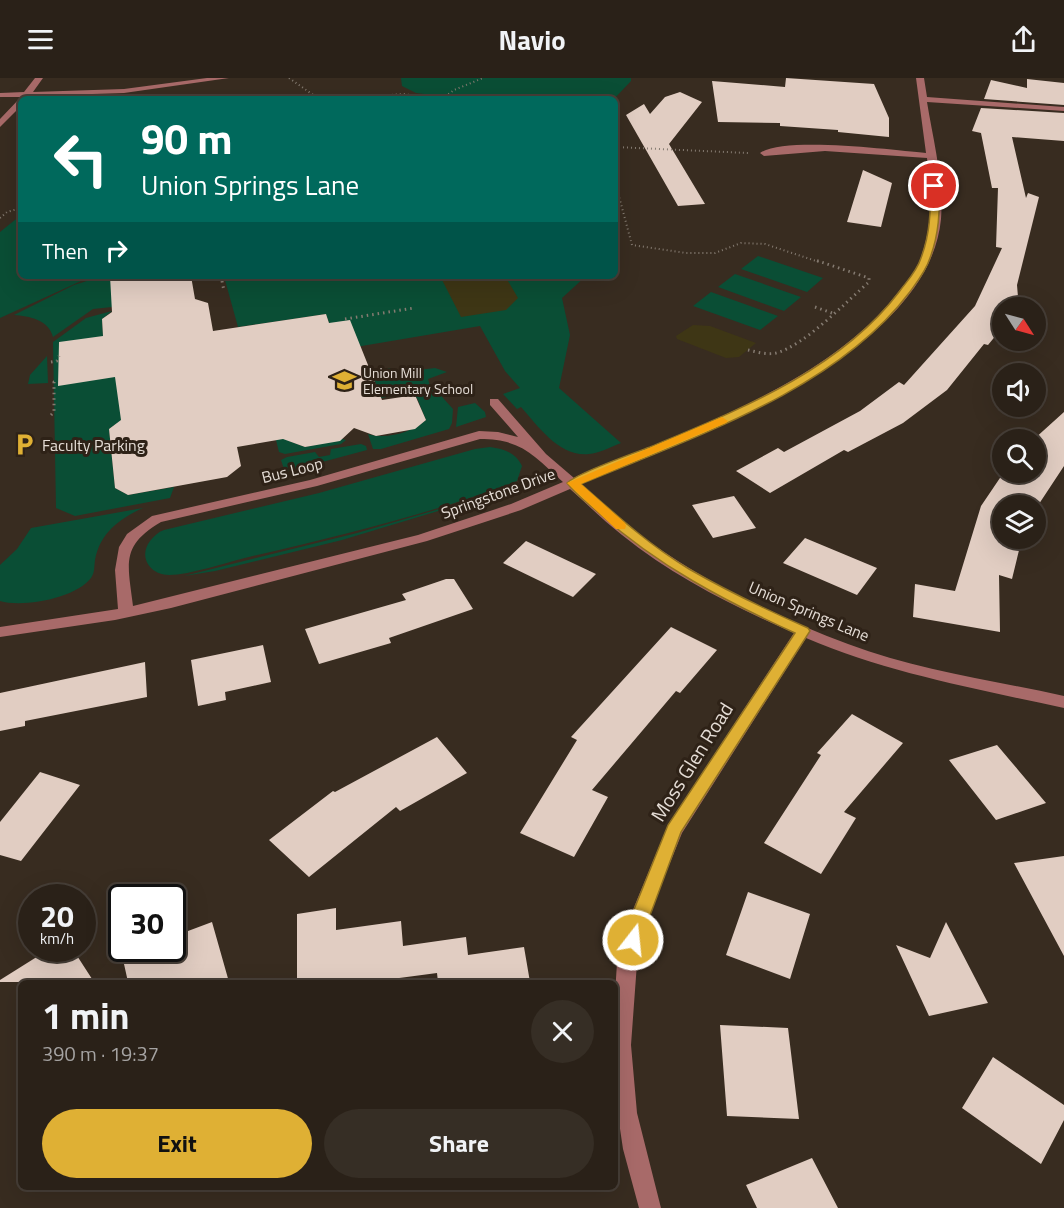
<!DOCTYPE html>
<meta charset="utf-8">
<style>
body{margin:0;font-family:"Titillium Web",sans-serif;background:#362e25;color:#f1f3f6;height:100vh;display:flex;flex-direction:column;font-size:22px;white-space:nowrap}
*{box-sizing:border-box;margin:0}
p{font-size:20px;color:#a5a3a2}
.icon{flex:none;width:33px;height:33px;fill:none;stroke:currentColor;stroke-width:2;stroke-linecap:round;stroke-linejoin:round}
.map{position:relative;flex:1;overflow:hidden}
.side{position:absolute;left:18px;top:902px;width:600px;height:210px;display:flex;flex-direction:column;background:#2a2118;border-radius:9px;box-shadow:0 6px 24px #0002,0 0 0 2px #463e37}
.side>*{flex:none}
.hud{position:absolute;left:18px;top:18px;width:600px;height:183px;border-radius:9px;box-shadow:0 6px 24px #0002,0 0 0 2px #463e37;background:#00695c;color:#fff;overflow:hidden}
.needle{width:39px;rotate:126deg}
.fabs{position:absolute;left:992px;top:219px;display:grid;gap:12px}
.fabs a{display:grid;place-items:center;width:54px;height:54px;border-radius:50%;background:#2a2118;box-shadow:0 6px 24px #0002,0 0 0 2px #463e37;font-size:30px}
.speed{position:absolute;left:18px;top:806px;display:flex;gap:12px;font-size:30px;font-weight:700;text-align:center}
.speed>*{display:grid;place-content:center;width:78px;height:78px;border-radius:50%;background:#2a2118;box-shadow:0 6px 24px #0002,0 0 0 2px #463e37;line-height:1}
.speed small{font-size:15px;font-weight:400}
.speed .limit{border:3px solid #111;border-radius:9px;background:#fff;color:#111}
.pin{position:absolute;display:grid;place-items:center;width:51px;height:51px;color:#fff;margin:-26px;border:3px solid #fff;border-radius:50%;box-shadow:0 2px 6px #0007}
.me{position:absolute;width:66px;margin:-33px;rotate:16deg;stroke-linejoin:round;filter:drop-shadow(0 0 4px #0008)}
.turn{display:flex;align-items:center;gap:21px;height:126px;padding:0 24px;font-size:27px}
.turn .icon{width:78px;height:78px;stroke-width:2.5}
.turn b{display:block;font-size:42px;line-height:51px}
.then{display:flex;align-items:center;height:57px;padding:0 24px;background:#0003;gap:12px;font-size:22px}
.round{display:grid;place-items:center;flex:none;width:63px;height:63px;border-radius:32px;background:#362e25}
.overview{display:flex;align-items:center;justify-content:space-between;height:102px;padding:0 24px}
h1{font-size:36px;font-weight:700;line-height:45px}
.primary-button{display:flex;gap:12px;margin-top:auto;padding:12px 24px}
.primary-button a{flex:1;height:69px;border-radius:36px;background:#dfb034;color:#111;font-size:24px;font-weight:700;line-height:69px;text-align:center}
.primary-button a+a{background:#362e25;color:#f1f3f6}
header{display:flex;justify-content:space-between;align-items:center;height:78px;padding:0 24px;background:#2a2118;font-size:27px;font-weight:700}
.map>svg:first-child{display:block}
.green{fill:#0a4e35}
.sand{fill:#3e3615}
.building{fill:#e1cdc2}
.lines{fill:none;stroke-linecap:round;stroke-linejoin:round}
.path-far1{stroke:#857b71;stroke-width:2;stroke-dasharray:1 3;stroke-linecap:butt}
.path{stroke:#857b71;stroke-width:3;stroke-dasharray:1.5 4;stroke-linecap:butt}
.minor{fill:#a86a69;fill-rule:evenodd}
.route{fill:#dfb034;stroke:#917222;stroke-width:1.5}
.slow{fill:#f59e0b}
.labels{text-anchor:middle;stroke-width:6;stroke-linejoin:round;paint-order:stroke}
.far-poi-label{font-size:14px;fill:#e5ddd6;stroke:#2e2217;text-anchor:start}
.poi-label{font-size:16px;fill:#e5ddd6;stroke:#2e2217;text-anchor:start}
.street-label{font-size:16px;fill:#e5ddd6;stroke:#2e2217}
.near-street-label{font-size:20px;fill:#e5ddd6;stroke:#2e2217}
</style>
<header><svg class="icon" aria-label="menu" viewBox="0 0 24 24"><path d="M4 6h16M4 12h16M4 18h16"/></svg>Navio<svg class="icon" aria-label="share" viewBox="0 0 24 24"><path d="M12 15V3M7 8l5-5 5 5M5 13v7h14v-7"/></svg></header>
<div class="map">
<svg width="1064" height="1130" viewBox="0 0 1064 1130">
<rect width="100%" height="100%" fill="#382c20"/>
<!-- green -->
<path class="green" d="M 401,0 L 631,0 L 631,3 L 614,21 L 464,21 L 416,15 L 402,8 Z
M 21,137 L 21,198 L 92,198 L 0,240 L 0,154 Z
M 758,178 L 823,200 L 807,214 L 741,191 Z
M 735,196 L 801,219 L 784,233 L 718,209 Z
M 103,198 L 119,198 L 112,229 L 93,231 L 53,259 C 49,242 29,238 14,237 L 74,207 Z
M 235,198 L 586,198 L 562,220 L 570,257 L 559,310 L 621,365 C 611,369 599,375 589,376 C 559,379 539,349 521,329 L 517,331 L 503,316 L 520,310 L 505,293 L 480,248 L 338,272 L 326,236 L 238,249 L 225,202 Z
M 711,214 L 778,238 L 760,252 L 693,228 Z
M 112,233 L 102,241 L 105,294 L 118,299 L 123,341 L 109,351 L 115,410 L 128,417 L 174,409 L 170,420 L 75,438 L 56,430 L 53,264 L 86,240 Z
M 47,278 L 48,305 L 28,306 L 30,297 Z
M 391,290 L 394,295 L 435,290 L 447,294 L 428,301 L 430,308 L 408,315 L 381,320 L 371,294 Z
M 434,310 L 453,331 L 452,345 L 449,351 L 381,371 L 373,371 L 368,356 C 386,362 413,354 426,342 L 417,320 L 409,318 Z
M 475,325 L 485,334 L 486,339 L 456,349 L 458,329 Z
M 286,353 L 289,363 L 305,369 L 342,361 L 346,362 L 341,366 L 285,376 L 279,374 L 276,362 Z
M 361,366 L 366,368 L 367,372 L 285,394 L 281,382 L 287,379 L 315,374 L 319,379 L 330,377 L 331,371 Z
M 490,369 C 505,371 516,375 522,388 L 517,403 C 431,436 339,458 249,479 C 227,484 190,497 169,497 C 150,497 138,479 150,463 C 154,458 158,454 164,452 L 319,415 L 475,371 Z
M 477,420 L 478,421 L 342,462 L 215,493 L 184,498 L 357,455 Z
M 143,430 C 119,441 100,455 95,482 C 94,489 95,494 91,500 C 76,520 23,530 0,523 L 0,487 L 17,471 L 31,450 Z"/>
<!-- sand -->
<path class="sand" d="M 440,198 L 505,198 L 518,220 L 506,232 L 461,239 Z
M 693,247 L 710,248 L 756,265 L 739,279 L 726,280 L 677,261 L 676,258 Z"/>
<!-- building -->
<path class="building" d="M 786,0 L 874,6 L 889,40 L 889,59 L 838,54 L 838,52 L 780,48 L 780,45 L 718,44 L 712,3 L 785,9 Z
M 1027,1 L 1064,5 L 1064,27 L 984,21 L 991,2 L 1027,10 Z
M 680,14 L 702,24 L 669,66 L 705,126 L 678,128 L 626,37 L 644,26 L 650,36 L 665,19 Z
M 981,30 L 1064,35 L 1064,63 L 1012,59 L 1026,120 L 1028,115 L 1039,119 L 1017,207 L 1018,219 L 1013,230 L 1002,230 L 1002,250 L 988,267 L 984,266 L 947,312 L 903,345 L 848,374 L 844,372 L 770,415 L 736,393 L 778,370 L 784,374 L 860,333 L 899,304 L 904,307 L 975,228 L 1002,170 L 996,169 L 998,110 L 992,110 L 981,55 L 972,53 Z
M 863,92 L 892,105 L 881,149 L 847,144 Z
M 110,198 L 191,198 L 195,221 L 208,225 L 213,253 L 326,236 L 329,245 L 350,242 L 382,322 L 415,317 L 426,342 L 415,351 L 376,358 L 354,350 L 340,363 L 305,369 L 283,361 L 237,369 L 241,388 L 227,399 L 128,417 L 115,410 L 109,351 L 121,342 L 115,299 L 58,308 L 59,264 L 103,258 L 102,241 L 112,234 Z
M 1064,334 L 1064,388 L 1035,432 L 1035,428 L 1002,428 L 1002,460 L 1022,460 L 1012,501 L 999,497 L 1000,554 L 913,539 L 915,506 L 955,513 L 981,428 L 1004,394 L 1035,394 L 1035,362 L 1033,362 Z
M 734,418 L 756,450 L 713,460 L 692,427 Z
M 805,460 L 877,490 L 857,517 L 783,485 Z
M 526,463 L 596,496 L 573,519 L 503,485 Z
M 446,501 L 454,501 L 473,531 L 389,560 L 391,565 L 319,586 L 305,551 L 406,522 L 402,516 Z
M 671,549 L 717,572 L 680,615 L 676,613 L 592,712 L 608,719 L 574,779 L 520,755 L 577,662 L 571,659 Z
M 263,567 L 271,604 L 225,614 L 226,622 L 198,628 L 191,582 Z
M 145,584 L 147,619 L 25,643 L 25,648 L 0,653 L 0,615 Z
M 852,636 L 903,665 L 844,734 L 856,740 L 821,796 L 764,765 L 821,677 L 817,675 Z
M 437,659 L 467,695 L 400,733 L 396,729 L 309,799 L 269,762 L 333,713 L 335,714 Z
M 997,667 L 1046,725 L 996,742 L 949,682 Z
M 40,694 L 80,707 L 21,783 L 0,777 L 0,744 Z
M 1064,778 L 1064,878 L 1014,785 Z
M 748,814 L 810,836 L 790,901 L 726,877 Z
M 336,830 L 336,852 L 401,843 L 403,868 L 466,859 L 468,877 L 524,869 L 530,904 L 438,904 L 437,895 L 369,904 L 297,904 L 297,836 Z
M 212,844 L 229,904 L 128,904 L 122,877 L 142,870 L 172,870 L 172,859 Z
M 946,844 L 988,925 L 929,938 L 896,867 L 930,880 Z
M 51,870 L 72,870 L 94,904 L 0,904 L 0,902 Z
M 720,947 L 788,950 L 799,1041 L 727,1038 Z
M 993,979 L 1064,1027 L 1064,1042 L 1041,1086 L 962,1030 Z
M 812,1080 L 838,1130 L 757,1130 L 746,1107 Z"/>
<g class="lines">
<!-- path-far1 -->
<path class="path-far1" d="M 289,0 L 319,21
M 340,21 L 403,16 L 441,21
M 442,21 L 454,12 L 483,0
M 615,69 L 748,75
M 615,72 L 617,111 L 632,167 L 686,175 L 715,175 L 741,165 L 765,166 L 819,184
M 0,140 L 7,134 L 21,130"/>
<!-- path -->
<path class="path" d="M 222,203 L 224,213
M 815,229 L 832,235
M 345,241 L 414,230
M 748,272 C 757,274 767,277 776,275 C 804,268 846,224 869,204 L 869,200 L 815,182
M 51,284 L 57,283 L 59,278
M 51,337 L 54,334 L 54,304 L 58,303"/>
<!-- minor -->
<path class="minor" d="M 35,0 L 43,0 L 33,14 L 124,11 L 207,0 L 229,0 L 124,15 L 29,18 L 27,21 L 21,21 L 21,28 L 0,49 L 0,41 L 21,19 L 0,19 L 0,15 L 24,14 Z
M 916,0 L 924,0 L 927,19 L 1064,29 L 1064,33 L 927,24 C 933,61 944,103 941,141 C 928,278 689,361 581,406 C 598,421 614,437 632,451 C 697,501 772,537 848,566 C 917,592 992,602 1064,618 L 1064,630 C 977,611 888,595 806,560 L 682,755 L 648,839 L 637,885 L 631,967 L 637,1035 L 661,1130 L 639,1130 L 623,1071 L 615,1017 L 615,916 L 617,885 L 630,839 L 668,747 L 794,555 C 733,528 674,499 622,457 C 604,443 587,426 570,411 L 521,432 L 427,463 L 171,530 L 115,542 L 0,559 L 0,549 L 118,531 L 115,492 L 119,469 L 127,456 L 152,438 L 310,402 L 479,353 L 498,354 L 518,359 L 490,327 L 490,321 L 498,321 L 546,376 L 574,400 C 678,356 825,308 896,217 C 905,205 916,194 921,179 C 933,146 931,115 927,80 L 825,73 L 764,78 L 760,75 C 784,58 893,72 926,75 ZM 480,361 C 522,361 534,378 563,404 L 511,426 L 418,457 L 133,528 C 128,486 120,468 161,444 L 317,408 Z"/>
</g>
<!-- route -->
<path class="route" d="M 934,106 L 939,108 C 940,133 939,156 930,180 C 926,193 917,204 909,215 C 835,313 691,360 581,406 C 615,436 649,467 689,491 C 727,513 767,532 808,550 L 810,553 L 681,754 L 639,867 L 633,870 L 627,867 L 625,862 L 631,839 L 668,747 L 795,555 C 725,523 658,488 600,436 C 589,426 576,417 567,405 C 577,395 634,375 650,369 C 738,332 839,293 899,214 C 907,203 917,193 921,180 C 930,156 931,133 930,108 Z"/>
<!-- slow -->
<path class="slow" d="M 722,339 L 728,343 L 726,345 L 581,406 L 625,445 L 626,448 L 625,451 L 616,451 L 567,405 Z"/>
<!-- icons -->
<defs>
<symbol id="school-bare" viewBox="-9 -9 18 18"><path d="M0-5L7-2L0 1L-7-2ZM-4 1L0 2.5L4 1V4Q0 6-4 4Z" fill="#dfb034" stroke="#2e2217" stroke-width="2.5" paint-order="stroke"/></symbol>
<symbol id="parking-bare" viewBox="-9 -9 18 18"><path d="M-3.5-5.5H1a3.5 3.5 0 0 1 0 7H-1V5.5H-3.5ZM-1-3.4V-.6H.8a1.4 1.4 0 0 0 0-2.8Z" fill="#dfb034" stroke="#2e2217" stroke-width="2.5" paint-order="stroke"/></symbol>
</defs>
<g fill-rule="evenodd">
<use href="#school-bare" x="328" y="286" width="33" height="33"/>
<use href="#parking-bare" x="8" y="350" width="33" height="33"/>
</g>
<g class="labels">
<!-- far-poi labels -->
<g class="far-poi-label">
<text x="363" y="300">Union Mill<tspan x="363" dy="16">Elementary School</tspan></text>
</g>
<!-- poi labels -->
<g class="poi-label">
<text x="42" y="373">Faculty Parking</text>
</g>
<!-- street labels -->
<g class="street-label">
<text transform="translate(292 392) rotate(-14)" y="6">Bus Loop</text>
<text transform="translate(498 415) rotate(-20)" y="6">Springstone Drive</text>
<text transform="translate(809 533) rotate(23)" y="6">Union Springs Lane</text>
</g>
<!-- near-street labels -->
<g class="near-street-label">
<text transform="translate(692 684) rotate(-58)" y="7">Moss Glen Road</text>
</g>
</g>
</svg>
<div class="fabs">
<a><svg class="needle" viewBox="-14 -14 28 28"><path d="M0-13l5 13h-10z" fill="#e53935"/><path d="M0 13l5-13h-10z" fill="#a5a3a2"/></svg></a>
<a><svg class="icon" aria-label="sound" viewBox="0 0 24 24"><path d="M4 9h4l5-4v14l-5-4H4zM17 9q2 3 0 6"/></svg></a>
<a><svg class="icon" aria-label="search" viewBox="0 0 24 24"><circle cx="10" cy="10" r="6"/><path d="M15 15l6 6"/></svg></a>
<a><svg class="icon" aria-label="layers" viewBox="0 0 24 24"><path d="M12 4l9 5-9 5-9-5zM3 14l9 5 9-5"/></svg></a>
</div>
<div class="speed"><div>20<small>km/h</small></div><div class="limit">30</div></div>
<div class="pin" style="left:934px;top:108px;background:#d93025"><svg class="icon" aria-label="arrive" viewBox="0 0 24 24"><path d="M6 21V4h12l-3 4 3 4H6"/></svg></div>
<svg class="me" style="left:633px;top:862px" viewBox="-20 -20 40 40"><circle r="17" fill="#dfb034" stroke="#fff" stroke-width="3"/><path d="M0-11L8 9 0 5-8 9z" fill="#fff"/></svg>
<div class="hud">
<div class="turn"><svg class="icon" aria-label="left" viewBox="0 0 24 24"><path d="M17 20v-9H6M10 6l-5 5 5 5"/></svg><div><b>90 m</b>Union Springs Lane</div></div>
<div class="then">Then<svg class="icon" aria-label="right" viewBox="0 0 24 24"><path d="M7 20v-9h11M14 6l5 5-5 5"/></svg></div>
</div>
<section class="side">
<div class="overview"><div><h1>1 min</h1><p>390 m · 19:37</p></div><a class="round"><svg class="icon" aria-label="close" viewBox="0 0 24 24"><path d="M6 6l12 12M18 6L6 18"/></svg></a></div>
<div class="primary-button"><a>Exit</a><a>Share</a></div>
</section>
</div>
